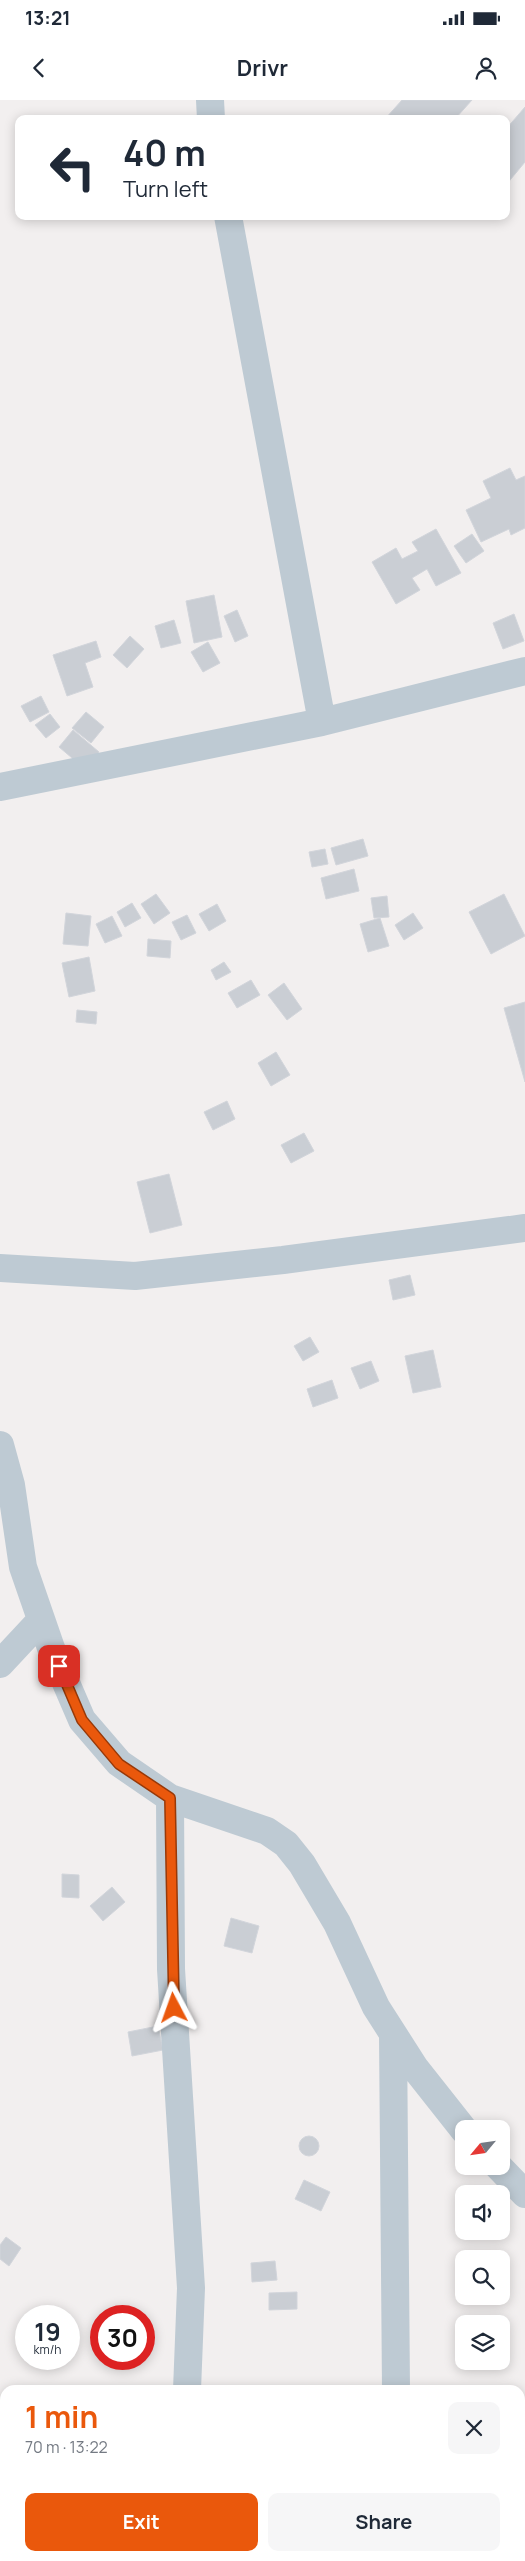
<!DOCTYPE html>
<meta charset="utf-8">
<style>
body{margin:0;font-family:Manrope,sans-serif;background:#f6f6f7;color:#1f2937;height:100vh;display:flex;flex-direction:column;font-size:19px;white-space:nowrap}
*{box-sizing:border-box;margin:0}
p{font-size:16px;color:#747a83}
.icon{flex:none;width:28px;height:28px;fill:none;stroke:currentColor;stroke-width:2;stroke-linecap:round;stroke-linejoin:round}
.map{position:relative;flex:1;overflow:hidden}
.drawer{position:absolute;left:0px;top:2285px;width:525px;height:176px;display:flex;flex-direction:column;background:#fff;border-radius:15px 15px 0 0;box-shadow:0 2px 12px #0003}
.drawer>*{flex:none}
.guide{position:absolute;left:15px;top:15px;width:495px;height:105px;border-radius:10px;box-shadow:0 2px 12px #0003;background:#fff;color:#1f2937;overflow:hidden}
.needle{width:32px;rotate:241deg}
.tools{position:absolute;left:455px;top:2020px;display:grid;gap:10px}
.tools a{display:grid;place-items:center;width:55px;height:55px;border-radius:10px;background:#fff;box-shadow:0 2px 12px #0003;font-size:25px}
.speed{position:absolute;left:15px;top:2205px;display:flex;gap:10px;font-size:25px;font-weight:700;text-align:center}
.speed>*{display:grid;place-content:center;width:65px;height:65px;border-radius:50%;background:#fff;box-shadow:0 2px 12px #0003;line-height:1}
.speed small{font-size:12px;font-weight:400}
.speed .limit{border:8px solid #d22;background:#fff;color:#111}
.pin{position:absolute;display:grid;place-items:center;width:42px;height:42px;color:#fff;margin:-21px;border-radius:10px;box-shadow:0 2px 8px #0006}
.me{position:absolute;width:55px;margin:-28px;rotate:356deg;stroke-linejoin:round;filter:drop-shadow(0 0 4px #0008)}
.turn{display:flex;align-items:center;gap:18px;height:105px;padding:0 25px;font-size:22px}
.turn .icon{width:65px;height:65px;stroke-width:2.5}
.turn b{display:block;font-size:35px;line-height:42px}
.round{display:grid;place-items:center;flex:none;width:52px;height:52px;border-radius:10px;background:#f6f6f7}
.headline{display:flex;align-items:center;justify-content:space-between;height:85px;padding:0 25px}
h1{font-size:30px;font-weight:700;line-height:38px;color:#ea580c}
.primary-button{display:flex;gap:10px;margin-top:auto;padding:10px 25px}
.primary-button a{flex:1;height:58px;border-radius:10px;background:#ea580c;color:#fff;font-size:20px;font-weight:700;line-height:58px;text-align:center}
.primary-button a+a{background:#f6f6f7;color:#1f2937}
.status{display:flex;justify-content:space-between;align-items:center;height:35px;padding:0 25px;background:#fff;direction:ltr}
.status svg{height:14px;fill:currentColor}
header{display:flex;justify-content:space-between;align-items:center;height:65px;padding:0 25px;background:#fff;font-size:22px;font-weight:700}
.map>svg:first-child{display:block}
.building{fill:#caced4;stroke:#d2d5db}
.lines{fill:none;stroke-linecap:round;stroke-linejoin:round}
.minor{stroke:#becad3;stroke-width:28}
.route-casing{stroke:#983908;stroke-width:12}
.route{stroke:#ea580c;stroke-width:9}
</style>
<div class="status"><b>13:21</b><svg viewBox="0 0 49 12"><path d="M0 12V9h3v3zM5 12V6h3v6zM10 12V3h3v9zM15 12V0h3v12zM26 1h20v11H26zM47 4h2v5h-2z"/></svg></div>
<header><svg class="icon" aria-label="back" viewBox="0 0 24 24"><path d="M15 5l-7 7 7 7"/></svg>Drivr<svg class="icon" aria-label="person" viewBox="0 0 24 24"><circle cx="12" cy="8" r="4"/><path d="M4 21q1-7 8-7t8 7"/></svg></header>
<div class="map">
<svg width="525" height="2461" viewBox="0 0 525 2461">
<rect width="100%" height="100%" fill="#f2efef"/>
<!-- building -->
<path class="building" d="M 402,0 L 472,0 L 455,19 L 385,19 Z
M 525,7 L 525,62 L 506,85 L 506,29 Z
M 510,368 L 516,380 L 525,376 L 525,428 L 511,435 L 509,429 L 481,442 L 466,410 L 491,398 L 483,381 Z
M 436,429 L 461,473 L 436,486 L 427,469 L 412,478 L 420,490 L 396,504 L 372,462 L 396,448 L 402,459 L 418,451 L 412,442 Z
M 472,434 L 484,451 L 466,463 L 454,446 Z
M 214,495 L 222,537 L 194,543 L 186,501 Z
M 237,510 L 248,536 L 235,542 L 224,516 Z
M 514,514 L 524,541 L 503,549 L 493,523 Z
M 174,520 L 181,543 L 161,548 L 155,526 Z
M 130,536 L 144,549 L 127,568 L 113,555 Z
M 96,541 L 101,557 L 85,563 L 93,587 L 67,596 L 53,555 Z
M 208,542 L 220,563 L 203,572 L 191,552 Z
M 41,596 L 49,612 L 30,622 L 21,606 Z
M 86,612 L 104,627 L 91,643 L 72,628 Z
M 50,614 L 60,627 L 46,638 L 35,625 Z
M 73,630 L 99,652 L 85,669 L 59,647 Z
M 363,739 L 368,756 L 336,765 L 331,748 Z
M 325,749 L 328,764 L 312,767 L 309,752 Z
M 354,769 L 359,791 L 326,799 L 321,778 Z
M 156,794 L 170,813 L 154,824 L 141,804 Z
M 504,794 L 525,836 L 491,854 L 469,812 Z
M 387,796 L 389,817 L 374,818 L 371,798 Z
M 132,803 L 141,818 L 125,827 L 117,812 Z
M 217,804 L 226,821 L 209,831 L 199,814 Z
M 66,813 L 91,816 L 88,846 L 63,844 Z
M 413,813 L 423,828 L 404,840 L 395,825 Z
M 187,815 L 196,833 L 181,840 L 172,822 Z
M 112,816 L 122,836 L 105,843 L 96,824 Z
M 380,818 L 389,846 L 368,852 L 360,824 Z
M 148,839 L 171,841 L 170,858 L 147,856 Z
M 89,857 L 95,891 L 69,897 L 62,863 Z
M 224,862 L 231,872 L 216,880 L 211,870 Z
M 251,880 L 260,895 L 237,908 L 228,893 Z
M 284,883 L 302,909 L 287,920 L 268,895 Z
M 525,902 L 525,982 L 504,908 Z
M 77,910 L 97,912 L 96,924 L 76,922 Z
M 276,952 L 290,975 L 271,986 L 258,963 Z
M 227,1001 L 235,1019 L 213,1030 L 204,1012 Z
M 304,1033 L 314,1051 L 291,1063 L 281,1045 Z
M 169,1074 L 182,1125 L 150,1133 L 137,1082 Z
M 410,1175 L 415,1195 L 393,1200 L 389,1180 Z
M 310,1237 L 319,1252 L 303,1261 L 294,1246 Z
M 433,1250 L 441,1287 L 413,1293 L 405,1256 Z
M 371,1261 L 379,1281 L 360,1289 L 351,1268 Z
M 332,1280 L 338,1298 L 313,1307 L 307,1289 Z
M 62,1774 L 79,1775 L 79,1798 L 62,1797 Z
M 112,1787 L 125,1802 L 103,1821 L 90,1806 Z
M 231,1818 L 259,1826 L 252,1853 L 224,1846 Z
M 158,1926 L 163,1950 L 132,1956 L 128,1932 Z
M299 2046a10 10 0 1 1 20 0a10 10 0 1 1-20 0Z
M 304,2080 L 330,2092 L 321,2111 L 295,2099 Z
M 6,2137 L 21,2148 L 9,2166 L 0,2159 L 0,2145 Z
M 275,2161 L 277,2180 L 252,2182 L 251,2163 Z
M 297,2192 L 297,2209 L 269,2210 L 269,2193 Z
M 520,2329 L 525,2329 L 525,2349 L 520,2349 Z
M 461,2456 L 475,2456 L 482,2458 L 482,2461 L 460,2461 Z"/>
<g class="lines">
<!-- minor -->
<path class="minor" d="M 210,0 L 211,19
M 228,116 L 322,622
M 0,687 L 322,622 L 525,571
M 0,1168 L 135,1176 L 283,1160 L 525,1128
M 0,1345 L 11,1385 L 23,1467 L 51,1548 L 82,1620 L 119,1663 L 170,1698 L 267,1731 L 286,1744 L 302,1764 L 337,1823 L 376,1907 L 415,1968 L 464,2030
M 0,1564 L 41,1520
M 170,1698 L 171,1869 L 191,2188 L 187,2290
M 393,1934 L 396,2290
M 498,2066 L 525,2094
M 397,2456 L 397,2461
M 180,2461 L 180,2456"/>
</g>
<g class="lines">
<defs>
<path id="route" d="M 59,1566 L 82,1620 L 119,1664 L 170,1698 L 174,1908"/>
</defs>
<!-- route casing -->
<use href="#route" class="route-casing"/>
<!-- route -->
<use href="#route" class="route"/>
</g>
</svg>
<div class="tools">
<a><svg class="needle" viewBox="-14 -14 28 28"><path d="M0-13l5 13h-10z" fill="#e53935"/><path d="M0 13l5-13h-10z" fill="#747a83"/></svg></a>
<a><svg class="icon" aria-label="sound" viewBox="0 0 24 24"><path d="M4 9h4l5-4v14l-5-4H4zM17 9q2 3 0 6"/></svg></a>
<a><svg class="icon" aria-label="search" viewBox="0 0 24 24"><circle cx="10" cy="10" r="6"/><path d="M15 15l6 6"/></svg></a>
<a><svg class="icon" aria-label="layers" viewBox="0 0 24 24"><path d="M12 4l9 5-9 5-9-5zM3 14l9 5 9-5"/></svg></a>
</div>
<div class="speed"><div>19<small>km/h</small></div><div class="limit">30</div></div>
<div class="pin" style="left:59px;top:1566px;background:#d93025"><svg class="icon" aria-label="arrive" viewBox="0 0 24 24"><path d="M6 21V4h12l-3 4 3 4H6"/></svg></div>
<svg class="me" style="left:174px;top:1908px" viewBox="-20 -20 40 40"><path d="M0-17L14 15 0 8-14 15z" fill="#ea580c" stroke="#fff" stroke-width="4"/></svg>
<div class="guide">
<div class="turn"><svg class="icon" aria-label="left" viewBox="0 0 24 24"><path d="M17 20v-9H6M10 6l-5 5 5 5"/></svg><div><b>40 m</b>Turn left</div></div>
</div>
<section class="drawer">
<div class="headline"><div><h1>1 min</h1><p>70 m · 13:22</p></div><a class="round"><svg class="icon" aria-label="close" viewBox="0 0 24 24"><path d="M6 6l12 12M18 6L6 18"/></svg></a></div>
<div class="primary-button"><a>Exit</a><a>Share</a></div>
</section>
</div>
